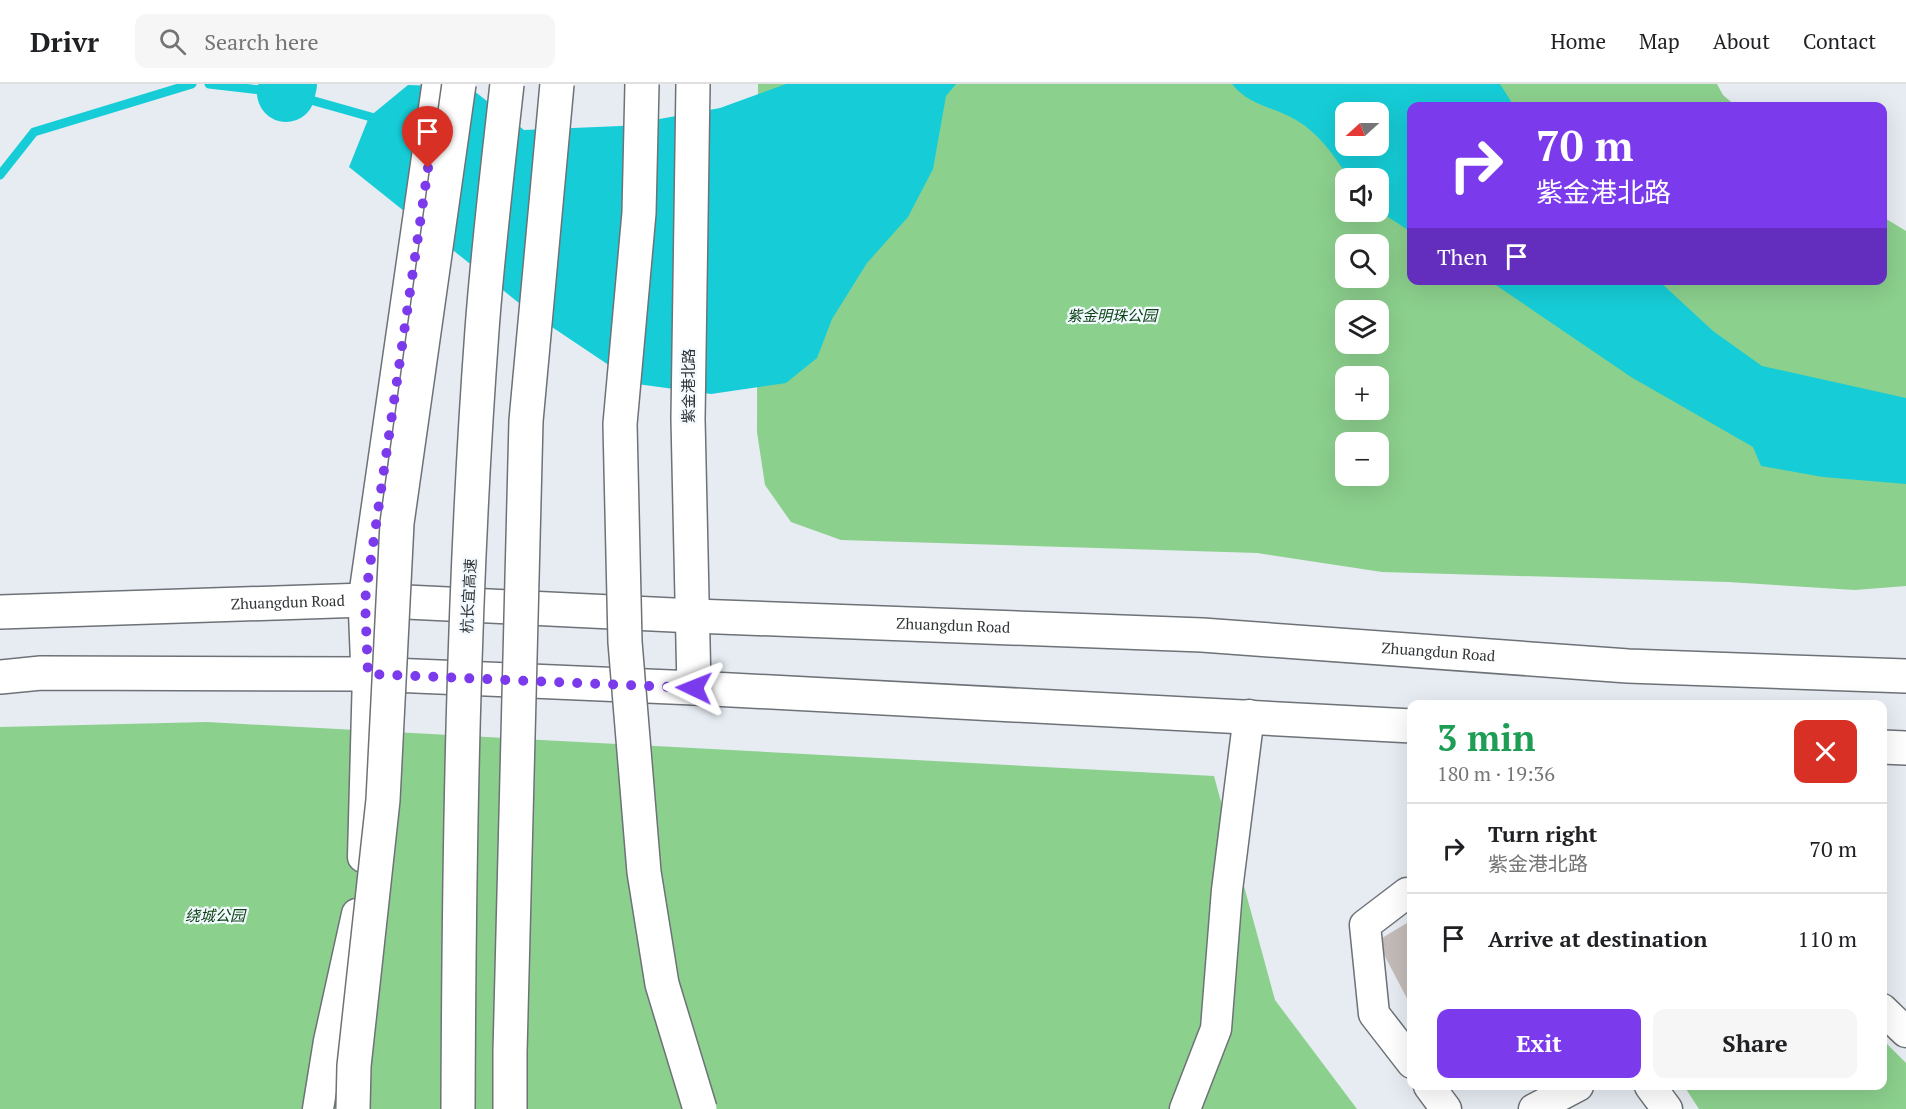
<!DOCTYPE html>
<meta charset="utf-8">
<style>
body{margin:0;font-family:"PT Serif","Noto Sans SC",serif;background:#f6f6f6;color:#202124;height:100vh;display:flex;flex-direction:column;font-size:22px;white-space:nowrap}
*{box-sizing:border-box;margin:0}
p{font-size:20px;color:#757577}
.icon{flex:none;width:33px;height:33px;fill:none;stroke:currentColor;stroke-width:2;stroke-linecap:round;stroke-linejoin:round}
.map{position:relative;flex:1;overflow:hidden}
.side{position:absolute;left:1407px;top:616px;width:480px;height:390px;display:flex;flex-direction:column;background:#fff;border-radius:12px;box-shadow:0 6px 24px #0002}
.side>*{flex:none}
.hud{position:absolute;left:1407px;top:18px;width:480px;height:183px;border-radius:12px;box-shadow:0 6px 24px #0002;background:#7c3aed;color:#fff;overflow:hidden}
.needle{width:39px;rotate:249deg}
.tools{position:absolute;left:1335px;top:18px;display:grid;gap:12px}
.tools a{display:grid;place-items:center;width:54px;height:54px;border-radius:12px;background:#fff;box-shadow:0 6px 24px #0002;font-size:30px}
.pin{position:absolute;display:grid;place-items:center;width:51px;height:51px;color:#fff;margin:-62px -26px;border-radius:50% 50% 50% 0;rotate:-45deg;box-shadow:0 0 6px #0007}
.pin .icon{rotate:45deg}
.me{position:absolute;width:66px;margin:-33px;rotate:272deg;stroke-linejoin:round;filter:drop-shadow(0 0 4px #0008)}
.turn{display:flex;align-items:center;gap:21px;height:126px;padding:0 30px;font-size:27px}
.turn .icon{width:78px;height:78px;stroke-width:2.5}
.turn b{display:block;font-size:42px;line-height:51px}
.then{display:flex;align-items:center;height:57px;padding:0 30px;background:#0003;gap:12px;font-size:22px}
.round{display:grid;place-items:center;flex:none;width:63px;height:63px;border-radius:12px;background:#f6f6f6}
.overview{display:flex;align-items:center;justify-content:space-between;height:102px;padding:0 30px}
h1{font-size:36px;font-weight:600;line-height:45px;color:#1e9e55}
.cta{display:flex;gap:12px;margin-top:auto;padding:12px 30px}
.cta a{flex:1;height:69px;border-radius:12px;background:#7c3aed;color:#fff;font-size:24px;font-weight:600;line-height:69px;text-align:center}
.cta a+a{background:#f6f6f6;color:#202124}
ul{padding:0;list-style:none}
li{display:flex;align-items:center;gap:18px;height:90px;padding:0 30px;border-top:2px solid #e0e0e0}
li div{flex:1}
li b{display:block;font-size:22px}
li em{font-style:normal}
header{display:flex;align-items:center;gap:36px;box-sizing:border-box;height:84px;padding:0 30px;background:#fff;border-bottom:2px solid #e0e0e0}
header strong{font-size:28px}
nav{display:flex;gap:33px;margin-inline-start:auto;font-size:21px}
.search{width:420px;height:54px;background:#f6f6f6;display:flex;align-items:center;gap:15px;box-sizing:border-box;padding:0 21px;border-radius:12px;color:#757577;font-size:22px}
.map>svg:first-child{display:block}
.green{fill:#8cd08d;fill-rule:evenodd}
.water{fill:#16cdd7;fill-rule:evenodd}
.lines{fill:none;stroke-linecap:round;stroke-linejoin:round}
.stream{stroke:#16cdd7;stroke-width:9}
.river{stroke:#16cdd7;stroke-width:58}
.building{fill:#c3bbb8}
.street-casing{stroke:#6d7277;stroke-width:33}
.secondary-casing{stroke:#6d7277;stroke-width:36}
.primary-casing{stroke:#6d7277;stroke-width:36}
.street{stroke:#fff;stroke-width:30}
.secondary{stroke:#fff;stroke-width:33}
.primary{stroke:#fff;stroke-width:33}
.highway-bridge-casing{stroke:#6d7277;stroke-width:36;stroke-linecap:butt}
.highway-bridge{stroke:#fff;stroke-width:33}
.route{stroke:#7c3aed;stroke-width:10;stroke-dasharray:0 18}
.labels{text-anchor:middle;stroke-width:4.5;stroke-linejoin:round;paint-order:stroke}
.park-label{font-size:15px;font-style:italic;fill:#0c4313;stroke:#f3faff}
.street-label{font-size:15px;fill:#323537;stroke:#f3faff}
</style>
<header>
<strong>Drivr</strong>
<div class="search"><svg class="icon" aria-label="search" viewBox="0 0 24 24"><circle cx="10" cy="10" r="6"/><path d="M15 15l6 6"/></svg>Search here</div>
<nav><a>Home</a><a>Map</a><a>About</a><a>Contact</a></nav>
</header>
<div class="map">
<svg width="1906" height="1025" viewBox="0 0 1906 1025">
<rect width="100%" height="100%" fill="#e6ecf2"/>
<!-- green -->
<path class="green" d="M 758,0 L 1717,0 L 1723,11 L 1736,22 L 1412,22 L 1412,196 L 1882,196 L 1883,133 L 1906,147 L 1906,502 L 1855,506 L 1728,498 L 1382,488 L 1257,469 L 841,456 L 791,438 L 765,401 L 757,348 ZM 1346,28 L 1378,28 L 1378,62 L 1346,62 ZM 1346,94 L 1378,94 L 1378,128 L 1346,128 ZM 1346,160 L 1378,160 L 1378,194 L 1346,194 ZM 1346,226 L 1378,226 L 1378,260 L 1346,260 ZM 1346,292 L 1378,292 L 1378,326 L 1346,326 ZM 1346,358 L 1378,358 L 1378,392 L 1346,392 Z
M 207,638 L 1214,692 L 1275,916 L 1357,1025 L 0,1025 L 0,643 Z
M 1883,956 L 1906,979 L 1906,1025 L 1699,1025 L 1684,1002 L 1882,1002 Z"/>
<!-- water -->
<path class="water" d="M 786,0 L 956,0 L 946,12 L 933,85 L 908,133 L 867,179 L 832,235 L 817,274 L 786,299 L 711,310 L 637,300 L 534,231 L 349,83 L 369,33 L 408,1 L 469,3 L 524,46 L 621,42 L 720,24 Z
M 1232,0 L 1500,0 L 1514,22 L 1412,22 L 1411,148 L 1379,127 L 1378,94 L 1349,94 C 1334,72 1320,50 1296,36 C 1274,23 1248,21 1232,0 ZM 1346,28 L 1378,28 L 1378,62 L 1346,62 Z
M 1490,197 L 1659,197 L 1713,247 L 1762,282 L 1906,314 L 1906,400 L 1823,393 L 1761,382 L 1753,363 L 1631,293 Z"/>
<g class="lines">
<!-- stream -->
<path class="stream" d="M 209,0 L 286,9 L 378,35
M 0,91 L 34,48 L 192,0"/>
<!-- river -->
<path class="river" d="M 286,9 L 288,0"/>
</g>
<!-- building -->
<path class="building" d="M 1412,836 L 1412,924 L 1377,857 Z"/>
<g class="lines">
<defs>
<path id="street" d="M 363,773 L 368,590
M 1412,810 L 1407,809 L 1365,841 L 1374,930 L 1412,979
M 1882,925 L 1906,948
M 1429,1002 L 1446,1025
M 1650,1002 L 1667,1025
M 318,1025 L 329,957 L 357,830
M 1185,1025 L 1216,945 L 1227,806 L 1249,631
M 1534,1025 L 1578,1002"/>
<g id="secondary">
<path id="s1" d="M 0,528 L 365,516 L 694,532 L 1202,551 L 1628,582 L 1906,592"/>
<path d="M 0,593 L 41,589 L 368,590 L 694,604 L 1412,642"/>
<path d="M 1882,663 L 1906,664"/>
</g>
<path id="primary" d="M 693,0 L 688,335 L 694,604
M 368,590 L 365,516 L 439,0"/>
</defs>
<!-- street casing -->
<use href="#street" class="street-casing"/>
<!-- secondary casing -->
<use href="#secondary" class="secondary-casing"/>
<!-- primary casing -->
<use href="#primary" class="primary-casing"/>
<!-- street -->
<use href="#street" class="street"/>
<!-- secondary -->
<use href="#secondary" class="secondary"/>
<!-- primary -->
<use href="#primary" class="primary"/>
<defs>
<path id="highway-bridge" d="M 642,0 L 639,129 L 620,340 L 625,558 L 644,788 L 662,900 L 700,1025
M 353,1025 L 354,982 L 383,716 L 397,439 L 459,0
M 458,1025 C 459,766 463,505 482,246 C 488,164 498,82 507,0
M 510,1025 L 510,968 L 526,337 L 557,0"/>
</defs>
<!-- highway-bridge casing -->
<use href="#highway-bridge" class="highway-bridge-casing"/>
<!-- highway-bridge -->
<use href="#highway-bridge" class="highway-bridge"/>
</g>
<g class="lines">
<!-- route -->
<path class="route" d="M 428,84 L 365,516 L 368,590 L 694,604"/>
</g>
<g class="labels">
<!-- park labels -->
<g class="park-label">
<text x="1112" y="237">紫金明珠公园</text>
<text x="215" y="837">绕城公园</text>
</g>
<!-- street labels -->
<g class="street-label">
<text transform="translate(689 302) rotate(-90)" y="5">紫金港北路</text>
<text transform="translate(469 512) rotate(-87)" y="5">杭长宜高速</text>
<text dy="5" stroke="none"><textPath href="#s1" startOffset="288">Zhuangdun Road</textPath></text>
<text dy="5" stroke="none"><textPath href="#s1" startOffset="954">Zhuangdun Road</textPath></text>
<text dy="5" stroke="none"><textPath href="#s1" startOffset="1440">Zhuangdun Road</textPath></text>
</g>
</g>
</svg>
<div class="tools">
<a><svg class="needle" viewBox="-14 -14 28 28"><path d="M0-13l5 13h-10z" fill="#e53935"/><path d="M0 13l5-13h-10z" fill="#757577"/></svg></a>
<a><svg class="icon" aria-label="sound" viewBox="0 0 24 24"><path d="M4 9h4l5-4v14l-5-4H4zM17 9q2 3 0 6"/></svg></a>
<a><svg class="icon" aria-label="search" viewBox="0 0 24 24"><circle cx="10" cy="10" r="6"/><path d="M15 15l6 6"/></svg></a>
<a><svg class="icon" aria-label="layers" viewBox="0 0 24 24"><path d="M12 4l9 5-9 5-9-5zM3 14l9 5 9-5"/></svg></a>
<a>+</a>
<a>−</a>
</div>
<div class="pin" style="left:428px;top:84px;background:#d93025"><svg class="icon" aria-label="arrive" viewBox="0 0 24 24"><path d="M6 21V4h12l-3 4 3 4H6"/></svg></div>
<svg class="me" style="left:694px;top:604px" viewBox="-20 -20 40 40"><path d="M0-17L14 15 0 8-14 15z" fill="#7c3aed" stroke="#fff" stroke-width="4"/></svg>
<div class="hud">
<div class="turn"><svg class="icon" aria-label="right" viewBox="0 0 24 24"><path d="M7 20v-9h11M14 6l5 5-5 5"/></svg><div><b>70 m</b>紫金港北路</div></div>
<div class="then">Then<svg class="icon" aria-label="arrive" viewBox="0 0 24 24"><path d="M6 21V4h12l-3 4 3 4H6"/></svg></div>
</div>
<section class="side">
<div class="overview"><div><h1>3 min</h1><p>180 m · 19:36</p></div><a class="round" style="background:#d93025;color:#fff"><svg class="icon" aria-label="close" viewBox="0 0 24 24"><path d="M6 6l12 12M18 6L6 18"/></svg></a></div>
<ul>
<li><svg class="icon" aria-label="right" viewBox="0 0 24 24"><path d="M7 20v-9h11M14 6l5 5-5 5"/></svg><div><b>Turn right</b><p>紫金港北路</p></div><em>70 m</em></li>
<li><svg class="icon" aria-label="arrive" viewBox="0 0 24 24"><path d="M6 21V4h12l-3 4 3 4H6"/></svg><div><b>Arrive at destination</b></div><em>110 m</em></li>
</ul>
<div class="cta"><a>Exit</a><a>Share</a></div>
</section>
</div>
